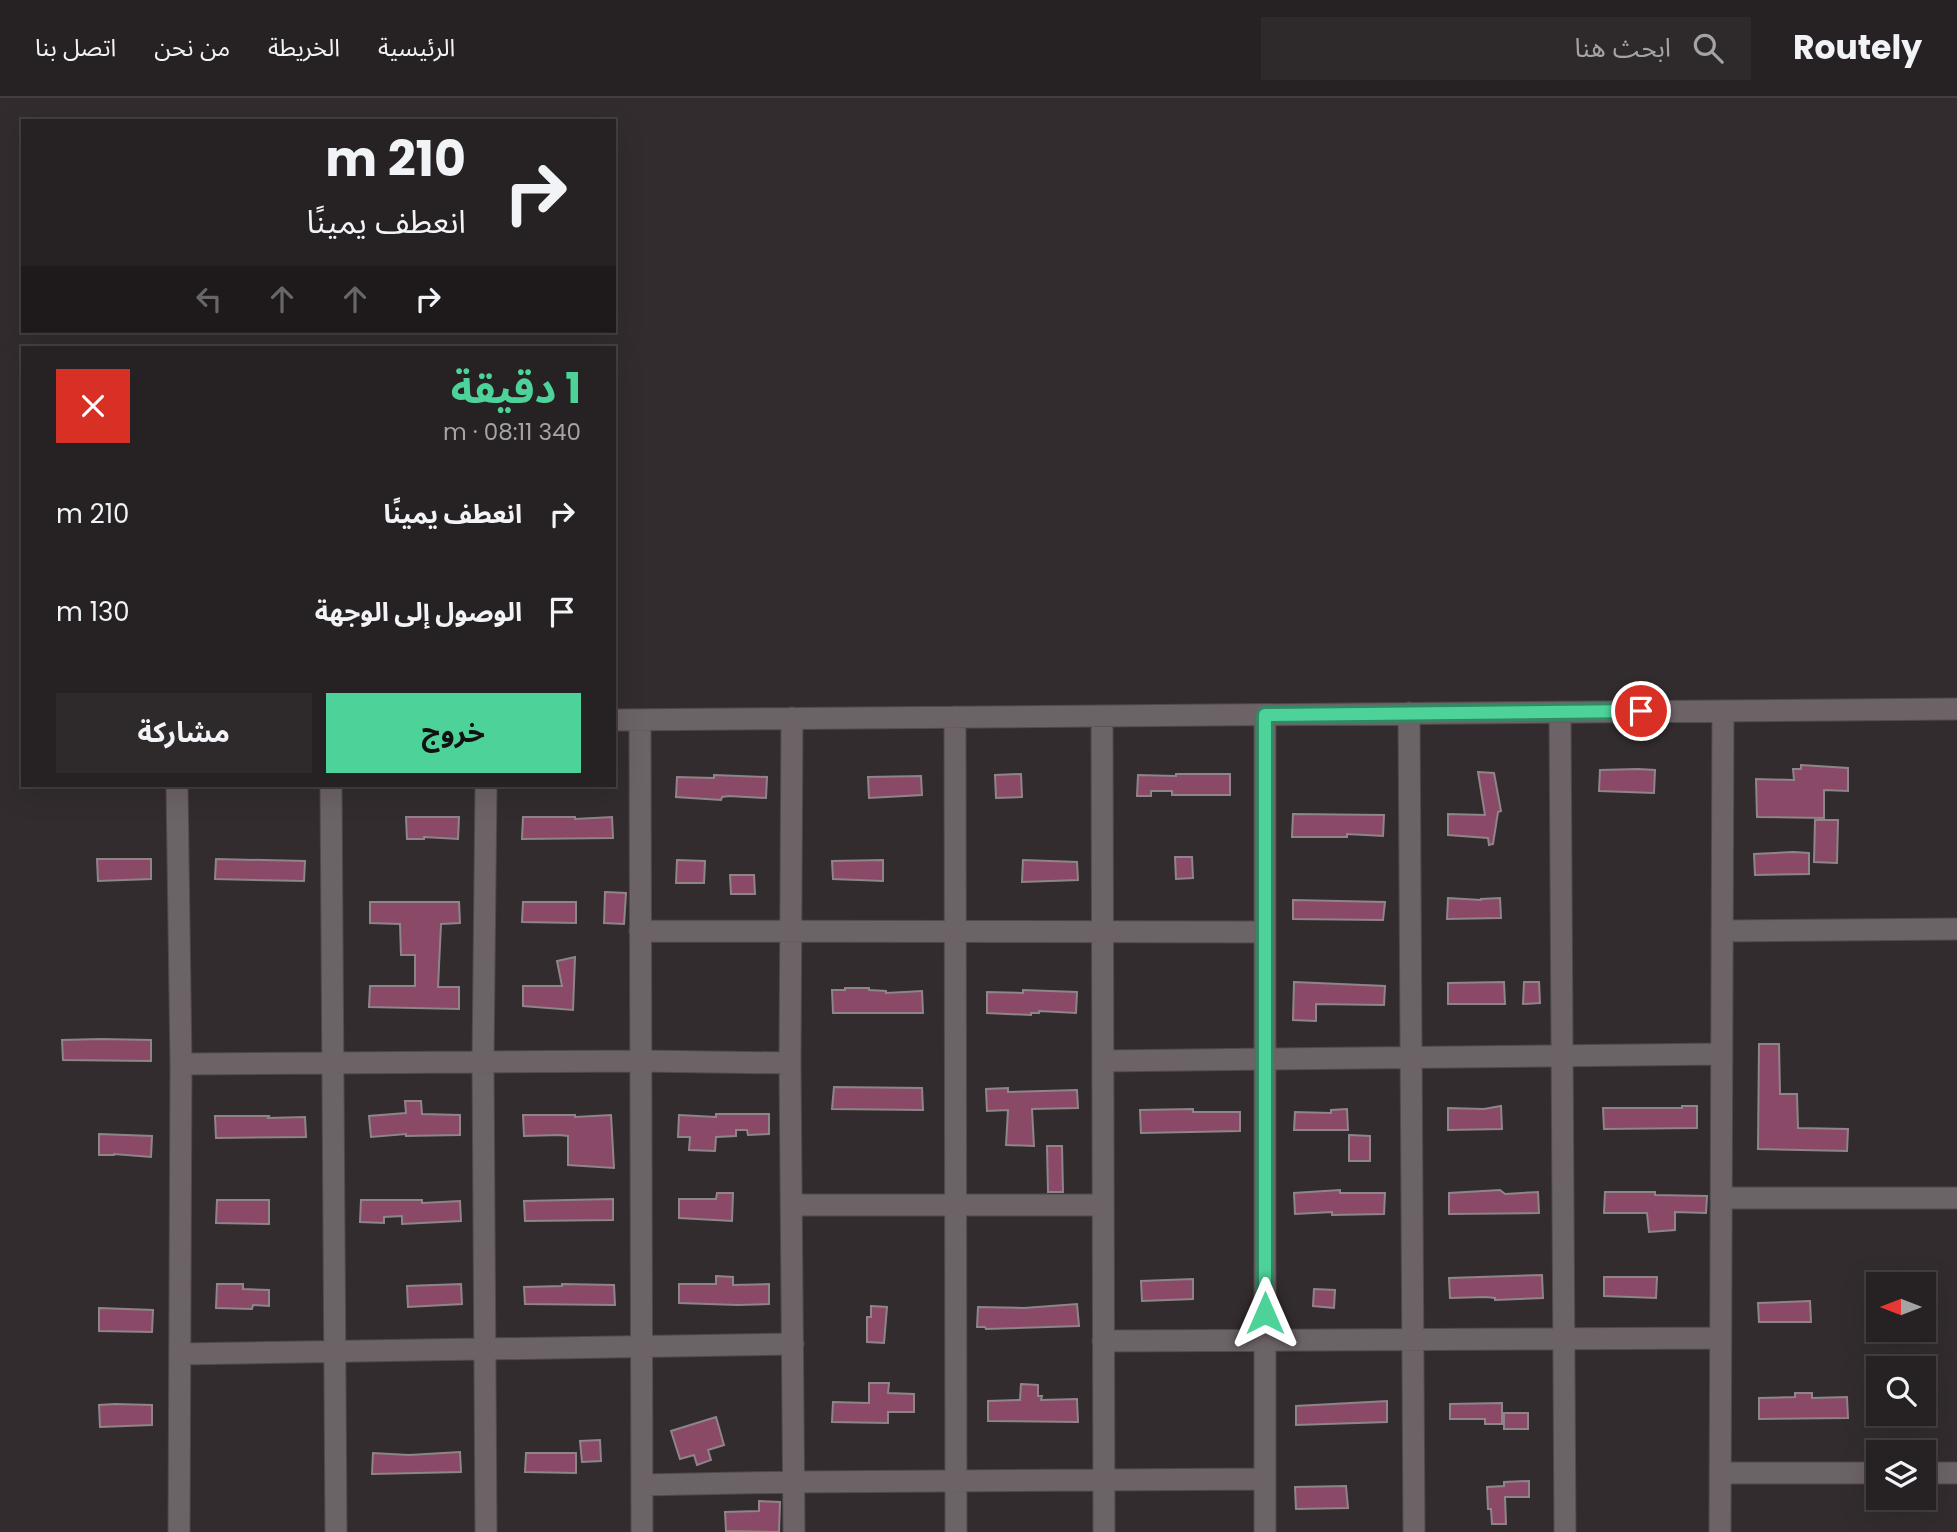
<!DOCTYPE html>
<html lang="ar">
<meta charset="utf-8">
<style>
body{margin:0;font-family:Poppins,"Noto Sans Arabic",sans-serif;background:#2e292b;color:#f1f3f6;direction:rtl;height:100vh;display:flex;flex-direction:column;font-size:26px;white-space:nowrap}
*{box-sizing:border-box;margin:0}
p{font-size:23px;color:#a4a3a6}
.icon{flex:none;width:38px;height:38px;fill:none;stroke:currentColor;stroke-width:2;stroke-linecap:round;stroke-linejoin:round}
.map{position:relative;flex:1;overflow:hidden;direction:ltr}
.details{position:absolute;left:21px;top:248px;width:595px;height:441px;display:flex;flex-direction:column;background:#262123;border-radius:0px;box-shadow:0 7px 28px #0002,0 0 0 2px #423e41;direction:rtl}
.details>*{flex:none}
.banner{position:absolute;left:21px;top:21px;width:595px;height:214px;border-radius:0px;box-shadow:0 7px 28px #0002,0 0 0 2px #423e41;direction:rtl;background:#262123;color:#f1f3f6;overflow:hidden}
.needle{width:46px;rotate:270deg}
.buttons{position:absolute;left:1866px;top:1174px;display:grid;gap:14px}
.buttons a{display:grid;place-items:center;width:70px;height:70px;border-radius:0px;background:#262123;box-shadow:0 7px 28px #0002,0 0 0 2px #423e41;font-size:35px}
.pin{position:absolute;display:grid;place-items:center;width:60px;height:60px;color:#fff;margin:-30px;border:4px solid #fff;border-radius:50%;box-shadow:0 2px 7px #0007}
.me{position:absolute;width:77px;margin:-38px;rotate:0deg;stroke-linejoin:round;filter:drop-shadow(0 0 5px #0008)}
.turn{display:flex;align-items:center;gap:24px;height:147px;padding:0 35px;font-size:32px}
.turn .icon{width:91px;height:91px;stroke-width:2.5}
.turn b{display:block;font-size:49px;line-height:60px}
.lanes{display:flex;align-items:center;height:66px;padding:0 35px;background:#0003;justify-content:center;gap:35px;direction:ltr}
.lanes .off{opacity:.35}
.round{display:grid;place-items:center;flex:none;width:74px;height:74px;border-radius:0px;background:#2e292b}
.headline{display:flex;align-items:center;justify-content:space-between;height:119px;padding:0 35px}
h1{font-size:42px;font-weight:700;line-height:52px;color:#4dd39a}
.action{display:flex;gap:14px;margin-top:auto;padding:14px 35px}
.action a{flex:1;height:80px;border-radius:0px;background:#4dd39a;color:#111;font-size:28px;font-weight:700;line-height:80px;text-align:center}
.action a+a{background:#2e292b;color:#f1f3f6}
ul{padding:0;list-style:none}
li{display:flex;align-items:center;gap:21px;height:98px;padding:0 35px}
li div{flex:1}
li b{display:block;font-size:26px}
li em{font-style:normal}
header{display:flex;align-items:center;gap:42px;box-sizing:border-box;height:98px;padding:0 35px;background:#262123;border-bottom:2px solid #423e41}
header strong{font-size:33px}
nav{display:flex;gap:38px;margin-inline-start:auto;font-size:24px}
.search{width:490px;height:63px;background:#2e292b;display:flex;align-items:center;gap:18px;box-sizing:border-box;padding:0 24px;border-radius:0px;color:#a4a3a6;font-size:26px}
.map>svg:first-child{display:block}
.building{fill:#8a4966;stroke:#8d8588;stroke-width:2}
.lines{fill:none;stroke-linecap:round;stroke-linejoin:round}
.street-casing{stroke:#4f4a4c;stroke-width:23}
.street{stroke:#6c6366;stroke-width:21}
.route-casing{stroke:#328964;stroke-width:18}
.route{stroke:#4dd39a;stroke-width:12}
</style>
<header>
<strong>Routely</strong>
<div class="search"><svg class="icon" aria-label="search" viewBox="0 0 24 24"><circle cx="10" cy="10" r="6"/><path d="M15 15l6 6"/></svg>ابحث هنا</div>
<nav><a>الرئيسية</a><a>الخريطة</a><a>من نحن</a><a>اتصل بنا</a></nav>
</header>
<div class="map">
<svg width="1957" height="1434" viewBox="0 0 1957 1434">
<rect width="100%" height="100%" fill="#332c2f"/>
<!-- building -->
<path class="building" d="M 1801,667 L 1848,670 L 1848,693 L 1824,692 L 1824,720 L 1757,719 L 1756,681 L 1794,682 L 1793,671 L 1801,671 Z
M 1638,671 L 1655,672 L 1654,695 L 1599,693 L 1600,672 Z
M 1478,674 L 1494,675 L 1501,713 L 1498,714 L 1493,746 L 1489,747 L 1488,740 L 1448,737 L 1448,716 L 1485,717 Z
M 1021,676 L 1022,699 L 996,700 L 995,677 Z
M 1176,676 L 1230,676 L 1230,697 L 1172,697 L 1172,693 L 1151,693 L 1151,698 L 1137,698 L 1138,677 L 1176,678 Z
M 714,677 L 767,679 L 766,700 L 729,698 L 722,699 L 721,702 L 676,699 L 677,679 L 714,680 Z
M 921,678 L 922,697 L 869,700 L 868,679 Z
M 1293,716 L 1384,717 L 1383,738 L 1347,736 L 1347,739 L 1292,739 Z
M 406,719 L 459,719 L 458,741 L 424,739 L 424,741 L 407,741 Z
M 523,719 L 575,719 L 575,721 L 612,719 L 613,740 L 522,741 Z
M 1815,722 L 1838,722 L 1837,765 L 1814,764 Z
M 1793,754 L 1809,755 L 1809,776 L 1755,777 L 1754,756 Z
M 1175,759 L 1192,759 L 1193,780 L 1176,781 Z
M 97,761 L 151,761 L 151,781 L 98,783 Z
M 216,761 L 305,763 L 304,783 L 215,781 Z
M 677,762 L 705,763 L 704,785 L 676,785 Z
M 883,762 L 883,783 L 833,781 L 832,763 Z
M 1023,762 L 1077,764 L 1078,782 L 1022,784 Z
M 730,777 L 754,777 L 755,796 L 731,796 Z
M 605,794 L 626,795 L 624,826 L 604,825 Z
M 1448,800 L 1481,802 L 1481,801 L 1500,800 L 1501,820 L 1447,821 Z
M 1293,802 L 1385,804 L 1383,822 L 1293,821 Z
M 370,804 L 459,804 L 460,825 L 441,826 L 438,889 L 459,889 L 459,911 L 369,909 L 370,888 L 415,888 L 415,857 L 401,857 L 400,826 L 370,825 Z
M 523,804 L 576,804 L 576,825 L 522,824 Z
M 575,859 L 573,912 L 523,908 L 523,888 L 562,888 L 557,863 Z
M 1294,884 L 1385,888 L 1384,907 L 1316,906 L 1316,923 L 1293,922 Z
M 1504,884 L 1505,906 L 1448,906 L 1448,885 Z
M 1524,884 L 1539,884 L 1540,905 L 1523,906 Z
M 845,890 L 869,890 L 869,892 L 886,893 L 886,895 L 922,893 L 923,915 L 833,915 L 832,892 L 845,892 Z
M 1023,892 L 1077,894 L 1076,915 L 1039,913 L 1039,915 L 1031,915 L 1031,917 L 987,915 L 987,894 L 1023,895 Z
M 101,941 L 151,942 L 151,963 L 63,962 L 62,942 Z
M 1759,946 L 1779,946 L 1780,996 L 1797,996 L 1798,1030 L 1848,1031 L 1847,1053 L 1758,1051 Z
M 834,989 L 922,990 L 923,1012 L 832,1011 Z
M 1008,990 L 1008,994 L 1077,992 L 1078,1010 L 1032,1011 L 1034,1048 L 1006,1047 L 1008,1012 L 987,1013 L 986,991 Z
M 405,1003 L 421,1003 L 422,1016 L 460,1017 L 460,1037 L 406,1038 L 406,1036 L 371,1039 L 369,1018 L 406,1015 Z
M 1501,1008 L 1502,1031 L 1448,1032 L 1448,1010 L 1484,1011 Z
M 1682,1008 L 1697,1008 L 1697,1030 L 1604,1031 L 1603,1010 L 1682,1010 Z
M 1193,1011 L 1193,1014 L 1240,1014 L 1240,1033 L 1141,1035 L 1140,1012 Z
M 1347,1011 L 1348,1032 L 1294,1032 L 1295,1014 L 1331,1015 L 1331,1012 Z
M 716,1016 L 769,1016 L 769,1036 L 748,1037 L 747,1032 L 736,1032 L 736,1038 L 716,1039 L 715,1053 L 689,1052 L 690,1039 L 678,1039 L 679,1017 L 716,1019 Z
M 523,1017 L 575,1017 L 575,1019 L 611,1017 L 614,1070 L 568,1067 L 568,1038 L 559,1037 L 524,1038 Z
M 215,1018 L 269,1018 L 268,1020 L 305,1019 L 306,1039 L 216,1040 Z
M 99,1036 L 152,1038 L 151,1059 L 114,1056 L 114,1057 L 99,1057 Z
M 1349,1037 L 1370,1038 L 1370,1063 L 1349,1063 Z
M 1047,1048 L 1062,1048 L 1063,1094 L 1048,1094 Z
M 1340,1092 L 1340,1095 L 1385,1095 L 1384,1116 L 1332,1117 L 1332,1114 L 1295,1116 L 1294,1095 Z
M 1500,1092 L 1505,1096 L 1538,1094 L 1539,1115 L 1449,1116 L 1449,1095 Z
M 1605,1094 L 1655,1094 L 1655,1097 L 1707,1098 L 1706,1115 L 1675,1114 L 1675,1132 L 1649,1134 L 1647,1115 L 1604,1115 Z
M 717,1095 L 733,1095 L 732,1123 L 679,1120 L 679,1101 L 716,1101 Z
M 613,1101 L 613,1122 L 525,1123 L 524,1103 Z
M 217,1102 L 269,1102 L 269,1126 L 216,1125 Z
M 361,1102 L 422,1102 L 422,1105 L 460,1103 L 461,1123 L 402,1126 L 402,1118 L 384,1119 L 384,1125 L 360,1124 Z
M 1542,1177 L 1543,1200 L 1495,1202 L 1495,1200 L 1486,1199 L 1450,1200 L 1449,1180 Z
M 716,1178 L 733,1179 L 733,1187 L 769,1186 L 769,1206 L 738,1207 L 679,1205 L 679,1186 L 716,1186 Z
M 1604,1179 L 1657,1179 L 1656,1200 L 1604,1198 Z
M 1193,1181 L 1193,1201 L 1142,1203 L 1141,1183 Z
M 217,1186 L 243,1186 L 243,1191 L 269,1192 L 269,1208 L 253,1207 L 252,1211 L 216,1210 Z
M 461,1186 L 462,1206 L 408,1209 L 407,1188 Z
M 562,1186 L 614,1187 L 615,1207 L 525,1206 L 524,1189 L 562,1188 Z
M 1314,1191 L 1335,1192 L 1334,1210 L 1313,1208 Z
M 1810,1203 L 1811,1224 L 1759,1224 L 1758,1205 Z
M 1077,1206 L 1079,1228 L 986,1231 L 985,1229 L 977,1229 L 978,1209 L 1024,1210 Z
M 871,1208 L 887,1209 L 884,1245 L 867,1244 L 867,1219 L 871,1219 Z
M 99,1210 L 153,1212 L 152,1234 L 99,1233 Z
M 869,1285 L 889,1285 L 888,1295 L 914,1296 L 914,1314 L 888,1314 L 888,1325 L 832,1324 L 833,1304 L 869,1305 Z
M 1021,1286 L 1038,1287 L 1038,1298 L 1042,1298 L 1041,1302 L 1077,1301 L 1078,1324 L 988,1323 L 988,1303 L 1020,1302 Z
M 1795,1295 L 1812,1295 L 1812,1300 L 1847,1299 L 1848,1320 L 1759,1321 L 1759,1300 L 1795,1299 Z
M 1387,1303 L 1387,1324 L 1296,1327 L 1296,1308 Z
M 1502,1305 L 1502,1326 L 1485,1326 L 1485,1321 L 1450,1321 L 1450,1306 Z
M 115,1306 L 152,1307 L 152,1327 L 100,1329 L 99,1307 Z
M 1504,1315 L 1528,1315 L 1528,1331 L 1504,1331 Z
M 716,1319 L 724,1347 L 708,1352 L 711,1362 L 697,1367 L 694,1357 L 680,1361 L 671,1333 Z
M 600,1342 L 601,1363 L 582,1364 L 580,1343 Z
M 460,1354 L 461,1374 L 372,1376 L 373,1355 L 409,1357 Z
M 526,1355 L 576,1355 L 576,1375 L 525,1374 Z
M 1529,1383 L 1529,1399 L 1505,1399 L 1506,1426 L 1492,1426 L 1491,1411 L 1488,1411 L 1487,1389 L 1504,1388 L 1504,1384 Z
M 1346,1388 L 1348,1410 L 1296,1411 L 1295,1389 Z
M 759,1403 L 780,1404 L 779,1434 L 726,1433 L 725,1414 L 759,1413 Z"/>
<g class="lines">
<defs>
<path id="street" d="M 1560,614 L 1565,1434
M 1409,615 L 1414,1434
M 1102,618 L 1104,1434
M 955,619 L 956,1434
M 792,620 L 790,965 L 794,1434
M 614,622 L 1957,611
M 640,622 L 642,1434
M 177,688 L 181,966 L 179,1434
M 331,688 L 336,1434
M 486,688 L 483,964 L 486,1434
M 640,833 L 1265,834
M 1722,833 L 1957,831
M 1103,963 L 1721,956
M 181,966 L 641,963 L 790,965
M 1721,1100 L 1957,1100
M 793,1107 L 1103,1107
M 1103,1243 L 1720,1240
M 180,1256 L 793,1246
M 1720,1375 L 1878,1375
M 1923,1375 L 1957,1375
M 642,1387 L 794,1384 L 1265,1381
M 1265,1434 L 1265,617
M 1720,1434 L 1723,613"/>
</defs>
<!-- street casing -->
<use href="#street" class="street-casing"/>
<!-- street -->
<use href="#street" class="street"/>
</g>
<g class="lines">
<defs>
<path id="route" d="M 1265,1215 L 1265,617 L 1641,613"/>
</defs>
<!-- route casing -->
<use href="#route" class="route-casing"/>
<!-- route -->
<use href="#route" class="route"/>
</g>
</svg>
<div class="buttons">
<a><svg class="needle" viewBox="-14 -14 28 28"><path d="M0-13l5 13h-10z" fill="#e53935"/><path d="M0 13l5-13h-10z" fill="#a4a3a6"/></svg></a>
<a><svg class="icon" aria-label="search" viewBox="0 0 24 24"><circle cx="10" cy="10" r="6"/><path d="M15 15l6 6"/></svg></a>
<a><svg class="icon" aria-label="layers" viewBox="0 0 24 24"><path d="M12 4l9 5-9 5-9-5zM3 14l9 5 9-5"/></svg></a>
</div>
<div class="pin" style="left:1641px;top:613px;background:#d93025"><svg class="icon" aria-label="arrive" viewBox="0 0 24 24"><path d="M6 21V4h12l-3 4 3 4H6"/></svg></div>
<svg class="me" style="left:1265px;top:1215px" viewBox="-20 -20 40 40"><path d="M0-17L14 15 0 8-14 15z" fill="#4dd39a" stroke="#fff" stroke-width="4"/></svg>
<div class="banner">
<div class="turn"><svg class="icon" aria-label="right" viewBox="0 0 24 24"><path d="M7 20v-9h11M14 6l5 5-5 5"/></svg><div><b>210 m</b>انعطف يمينًا</div></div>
<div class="lanes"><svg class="icon off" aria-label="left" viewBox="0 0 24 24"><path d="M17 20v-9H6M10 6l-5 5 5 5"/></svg><svg class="icon off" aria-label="ahead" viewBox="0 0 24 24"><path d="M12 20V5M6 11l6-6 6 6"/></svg><svg class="icon off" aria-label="ahead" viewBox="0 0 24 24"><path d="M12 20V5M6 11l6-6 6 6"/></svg><svg class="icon" aria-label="right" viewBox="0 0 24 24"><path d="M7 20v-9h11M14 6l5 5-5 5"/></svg></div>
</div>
<section class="details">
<div class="headline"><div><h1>1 دقيقة</h1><p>340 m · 08:11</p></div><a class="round" style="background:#d93025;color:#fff"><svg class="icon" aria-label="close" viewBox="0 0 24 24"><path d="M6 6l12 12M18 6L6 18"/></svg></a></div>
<ul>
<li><svg class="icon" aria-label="right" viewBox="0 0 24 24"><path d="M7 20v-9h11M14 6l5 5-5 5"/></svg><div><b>انعطف يمينًا</b></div><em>210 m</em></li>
<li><svg class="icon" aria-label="arrive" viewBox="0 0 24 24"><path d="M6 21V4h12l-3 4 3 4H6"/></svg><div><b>الوصول إلى الوجهة</b></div><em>130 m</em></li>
</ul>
<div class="action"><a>خروج</a><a>مشاركة</a></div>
</section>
</div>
